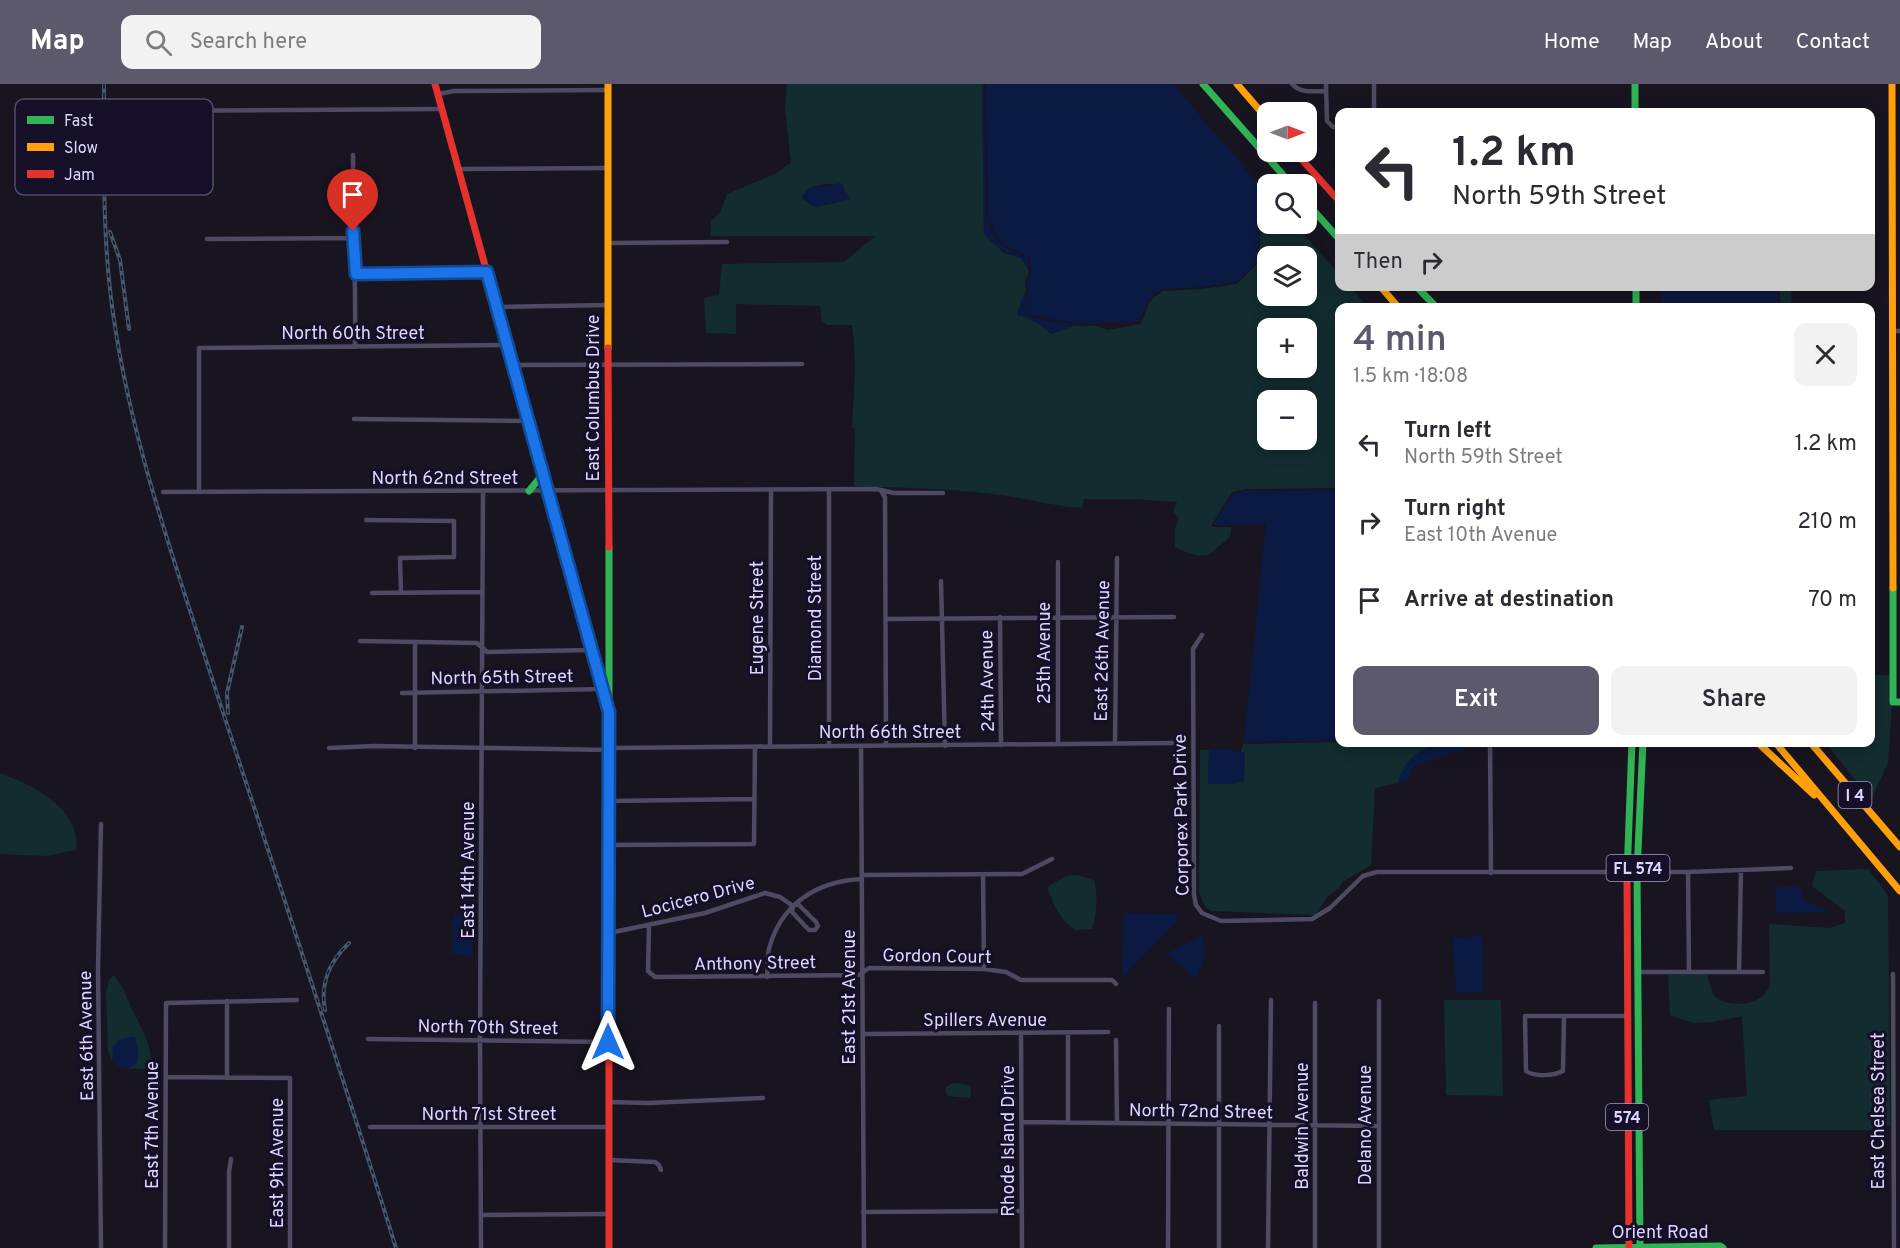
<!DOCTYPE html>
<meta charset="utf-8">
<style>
body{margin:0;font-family:Overpass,sans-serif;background:#f2f2f3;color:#2b2b33;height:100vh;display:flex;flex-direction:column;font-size:22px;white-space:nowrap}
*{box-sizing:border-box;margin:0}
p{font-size:20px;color:#7c7c81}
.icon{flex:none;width:33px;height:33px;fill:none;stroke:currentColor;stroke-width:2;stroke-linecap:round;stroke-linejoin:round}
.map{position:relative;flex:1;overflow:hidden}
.details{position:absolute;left:1335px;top:219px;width:540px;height:444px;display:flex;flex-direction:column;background:#fff;border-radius:12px;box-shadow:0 3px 15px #0003}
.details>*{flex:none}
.hud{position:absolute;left:1335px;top:24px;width:540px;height:183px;border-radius:12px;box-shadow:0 3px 15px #0003;background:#fff;color:#2b2b33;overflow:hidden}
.needle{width:39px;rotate:90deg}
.buttons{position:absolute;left:1257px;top:18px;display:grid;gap:12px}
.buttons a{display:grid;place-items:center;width:60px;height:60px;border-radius:12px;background:#fff;box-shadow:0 3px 15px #0003;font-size:30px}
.pin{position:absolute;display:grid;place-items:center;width:51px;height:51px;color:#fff;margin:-62px -26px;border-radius:50% 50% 50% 0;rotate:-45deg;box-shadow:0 0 6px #0007}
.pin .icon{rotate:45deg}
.me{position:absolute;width:66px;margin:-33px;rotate:0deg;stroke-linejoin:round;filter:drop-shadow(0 0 4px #0008)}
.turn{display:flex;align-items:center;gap:21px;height:126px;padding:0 18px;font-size:27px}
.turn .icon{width:78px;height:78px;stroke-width:2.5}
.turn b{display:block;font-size:42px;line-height:51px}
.then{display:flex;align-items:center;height:57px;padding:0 18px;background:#0003;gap:12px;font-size:22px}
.round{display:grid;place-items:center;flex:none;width:63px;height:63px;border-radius:12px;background:#f2f2f3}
.headline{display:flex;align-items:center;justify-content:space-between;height:102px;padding:0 18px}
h1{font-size:36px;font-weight:600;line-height:45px;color:#5c596c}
.button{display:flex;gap:12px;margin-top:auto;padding:12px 18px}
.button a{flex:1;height:69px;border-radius:12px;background:#5c596c;color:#fff;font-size:24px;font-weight:600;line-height:69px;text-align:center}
.button a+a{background:#f2f2f3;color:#2b2b33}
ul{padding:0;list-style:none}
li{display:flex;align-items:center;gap:18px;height:78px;padding:0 18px}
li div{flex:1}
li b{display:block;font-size:22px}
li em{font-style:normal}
header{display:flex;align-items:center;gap:36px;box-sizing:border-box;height:84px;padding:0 30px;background:#5c596c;color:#fff}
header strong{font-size:28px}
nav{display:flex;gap:33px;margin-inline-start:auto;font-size:21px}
.search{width:420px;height:54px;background:#f2f2f3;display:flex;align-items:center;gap:15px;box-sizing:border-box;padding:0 21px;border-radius:12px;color:#7c7c81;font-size:22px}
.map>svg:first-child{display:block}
.green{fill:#132c2f;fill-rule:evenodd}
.water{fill:#0b1a43}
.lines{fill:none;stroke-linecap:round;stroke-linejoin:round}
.stream{stroke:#0b1a43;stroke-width:1.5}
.street{stroke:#4d4a62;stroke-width:4.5}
.fast{stroke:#30b455;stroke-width:7}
.slow{stroke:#ff9f0a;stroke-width:7}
.jam{stroke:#e5322d;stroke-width:7}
.rail-casing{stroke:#46586c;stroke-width:4}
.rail{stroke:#150f27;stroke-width:1.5;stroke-dasharray:4.5;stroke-linecap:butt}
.route-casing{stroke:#114b97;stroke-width:15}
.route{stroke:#1a73e8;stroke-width:10}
.labels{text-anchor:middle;stroke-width:6;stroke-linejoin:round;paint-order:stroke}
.shield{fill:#150f27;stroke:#a29abe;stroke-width:1.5}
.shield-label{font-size:16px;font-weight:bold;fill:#ded6ff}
.street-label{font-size:18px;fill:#ded6ff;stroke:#150f27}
.key{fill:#150f27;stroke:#514b68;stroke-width:1.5}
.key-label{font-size:16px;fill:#ded6ff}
</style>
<header>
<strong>Map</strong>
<div class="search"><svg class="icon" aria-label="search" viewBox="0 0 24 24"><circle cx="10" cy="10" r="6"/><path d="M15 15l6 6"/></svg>Search here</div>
<nav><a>Home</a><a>Map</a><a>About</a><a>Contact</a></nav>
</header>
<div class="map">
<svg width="1900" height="1164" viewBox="0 0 1900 1164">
<rect width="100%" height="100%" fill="#181521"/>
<!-- green -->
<path class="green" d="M 787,0 L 982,0 L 984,150 L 1004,169 L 1021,174 L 1029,187 L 1025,199 L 1026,206 L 1017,229 L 1037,239 L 1051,250 L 1074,242 L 1096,242 L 1108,246 L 1141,240 L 1150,217 L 1163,207 L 1202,205 L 1237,200 L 1260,177 L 1261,107 L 1266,106 L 1268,140 L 1295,140 L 1339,190 L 1340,202 L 1350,203 L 1368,223 L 1340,224 L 1339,404 L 1247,405 L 1232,408 L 1211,442 L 1213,443 L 1231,443 C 1232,454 1227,455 1219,462 C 1215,465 1212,469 1208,471 C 1198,474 1183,467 1175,463 L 1175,444 L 1179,435 L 1173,427 L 1177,418 L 1131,415 L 1084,415 L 1082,424 C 1052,422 1022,413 992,410 C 946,404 900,404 854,402 L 855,344 L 852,343 C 854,310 857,274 852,241 L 828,241 L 822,238 L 820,222 L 736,220 L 736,250 L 706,249 L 704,214 L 719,211 L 722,180 L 844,178 L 875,152 L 711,152 L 711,137 L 720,129 L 727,110 L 777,89 L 791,78 L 785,25 ZM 835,100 L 843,104 L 848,111 L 839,118 L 815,123 L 802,114 C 812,99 820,100 835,100 ZM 1268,172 L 1306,172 L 1306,212 L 1268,212 ZM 1268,244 L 1306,244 L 1306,284 L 1268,284 ZM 1268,316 L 1306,316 L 1306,356 L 1268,356 Z
M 1779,203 L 1791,203 L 1792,223 L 1781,223 Z
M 1871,591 L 1890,591 L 1892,620 L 1888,679 L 1871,716 L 1826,659 L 1870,658 Z
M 1339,658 L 1435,659 C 1417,668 1403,678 1398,699 L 1375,704 L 1371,781 L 1344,797 L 1338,805 L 1330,810 L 1315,831 L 1211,827 L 1204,821 L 1199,809 L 1200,666 L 1209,666 L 1208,700 L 1245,669 L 1241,668 L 1243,660 Z
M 0,689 C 30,700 83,725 76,766 L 46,772 L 0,770 Z
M 1868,785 L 1888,811 L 1890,1041 L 1870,1046 L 1714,1046 L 1709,1017 L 1716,1015 L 1747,1012 L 1742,932 L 1714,938 L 1693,939 L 1670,931 L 1668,891 L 1707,890 C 1709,896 1710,903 1713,909 C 1720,923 1749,922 1760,914 C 1764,911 1767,906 1770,903 L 1769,840 L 1829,844 L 1845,839 L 1845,827 L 1812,802 L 1816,787 Z
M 1077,791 L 1094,796 C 1098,812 1097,829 1092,845 L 1075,846 C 1059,835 1054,821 1047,803 L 1066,792 Z
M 114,891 C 121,900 124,906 128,916 C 137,938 151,955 151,979 L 146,985 L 121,984 L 112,977 L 108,967 L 106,909 L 109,896 Z
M 1444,916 L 1501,916 L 1503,1012 L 1446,1011 Z
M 953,999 L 970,1001 L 971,1011 L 969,1014 L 948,1012 L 945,1007 L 946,1003 Z"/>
<!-- water -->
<path class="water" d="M 982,0 L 984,0 L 986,131 C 996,162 1000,161 1028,174 L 1029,187 L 1021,174 C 1005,169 995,163 984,150 Z
M 986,0 L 1173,0 L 1259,101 L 1258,177 L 1237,198 L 1201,203 L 1162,205 L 1148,216 L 1140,237 C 1099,240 1069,241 1029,230 L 1027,199 L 1031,186 L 1030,173 C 1002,159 998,162 988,131 Z
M 838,99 L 843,101 L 845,108 L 850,115 L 815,123 L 802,112 C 814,95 825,106 838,99 Z
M 1662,203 L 1777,203 L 1779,223 L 1662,223 Z
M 1026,206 L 1028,232 L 1046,237 L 1085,241 L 1074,242 L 1051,250 C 1042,242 1031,232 1018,232 L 1017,229 Z
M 1339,406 L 1339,656 L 1244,658 L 1266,440 L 1213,441 L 1233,410 L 1247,407 Z
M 1435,659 L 1477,658 L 1477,660 L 1417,681 L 1412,684 L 1406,698 L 1398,699 C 1403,678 1417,668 1435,659 Z
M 1228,665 L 1245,669 L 1244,697 L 1235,700 L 1208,700 L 1209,666 Z
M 1798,802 L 1801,806 L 1804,816 L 1829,828 L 1776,829 L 1775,803 Z
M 470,829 L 473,839 L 472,872 L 452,870 L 452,841 L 455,830 Z
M 1124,829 L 1176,830 L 1176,839 L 1122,894 Z
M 1203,851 L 1204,873 L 1197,895 L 1166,870 Z
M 1482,852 L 1483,908 L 1456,909 L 1453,854 Z
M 135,953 L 138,967 L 137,979 L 129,984 L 121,984 L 112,977 L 113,962 L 121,955 Z"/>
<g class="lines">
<!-- stream -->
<path class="stream" d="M 486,768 L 486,890
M 479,797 L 479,722"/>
<!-- street -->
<path class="street" d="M 1292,0 C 1301,10 1314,7 1326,7
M 1326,0 L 1327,37 L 1333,43 L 1340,43
M 438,10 L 454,7 L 608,6
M 134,27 L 442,25
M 1374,28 L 1374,0
M 353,71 C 353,135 356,199 355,263
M 460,85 L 608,84
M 207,155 L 355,154
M 608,159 L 727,158
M 356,190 L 487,188
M 497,223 L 607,221
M 1893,247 L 1900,247
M 513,281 L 802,280
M 354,335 L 528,337
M 199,407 L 199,264 L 507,261
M 881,407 L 885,413 L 886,662
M 163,408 L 876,405 L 894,409 L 943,409
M 366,436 L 454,437 L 454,473 L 400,474 L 401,509
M 941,497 L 945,662
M 372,509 L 482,508
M 1000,533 L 1001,661
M 886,535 L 1174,533
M 1202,551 L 1193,565 L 1194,811 L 1196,821 L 1202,829 L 1221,837 L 1312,835 L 1330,824 L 1363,792 L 1377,788 L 1688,788 L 1791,784
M 360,557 L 477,559 L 487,568 L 592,566
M 415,558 L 415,664
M 402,609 L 603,605
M 1490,658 L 1491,789
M 1058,660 L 1058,478
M 1115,660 L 1117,474
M 829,662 L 829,405
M 861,662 L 864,1164
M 770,663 L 771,406
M 329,664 L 374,662 L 609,666
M 609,664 L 1172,659
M 609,717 L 754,715
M 101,740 L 98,885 L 101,1164
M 609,761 L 754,760 L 755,663
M 1688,788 L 1689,888
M 862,791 L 1022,790 L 1052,775
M 983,791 L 984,885
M 649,842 L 648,887 L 655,893 L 859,891 L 869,884 L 984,885 L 1006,888 L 1021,896 L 1112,896 L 1116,900
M 609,849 L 705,829 L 765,809 L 780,813 L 793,822 L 798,820 L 816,838 L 818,842 L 815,846 L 809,846 L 792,828 L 793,822
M 1638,888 L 1763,888
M 1739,888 L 1741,786
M 1893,890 L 1894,1164
M 767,893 C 768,884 767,873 769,865 C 781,819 818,797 862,795
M 227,917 L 227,994
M 1379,917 L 1379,1164
M 1315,919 L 1315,1164
M 1525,932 L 1564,932 L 1563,987 C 1554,992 1535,993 1526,987 Z
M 1564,932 L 1627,932
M 1021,949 L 1022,1164
M 1068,949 L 1068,1038
M 863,950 L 1108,948
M 368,955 L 608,958
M 1116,956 L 1117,1039
M 166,993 L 290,994 L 290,1164
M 608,1018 L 648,1019 L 763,1014
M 1022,1038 L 1379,1042
M 370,1043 L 608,1043
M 608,1076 L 655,1078 L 659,1081 L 661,1086
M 863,1128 L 1022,1127
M 482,1131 L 609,1130
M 165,1164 L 166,919 L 297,916
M 229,1164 L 229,1088 L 231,1075
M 481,1164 L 480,956 L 483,408
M 1168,1164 L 1169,925
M 1219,1164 L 1219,942
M 1268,1164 L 1271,916"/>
<!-- fast -->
<path class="fast" d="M 1203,0 L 1291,100
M 1635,0 L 1635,28
M 1306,118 L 1340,156
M 1416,202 L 1437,224
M 1636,202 L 1636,224
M 529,407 L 543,390
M 562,460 L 609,628 L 609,931
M 609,463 L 609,620
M 1893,504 L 1893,618 L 1900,618
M 1627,792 L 1632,658
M 1596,1164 L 1720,1162 L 1723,1164
M 1640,1164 L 1637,788 L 1643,658"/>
<!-- slow -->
<path class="slow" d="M 608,0 L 608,264
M 1237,0 L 1268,36
M 1892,0 L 1893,504
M 489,196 L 562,460
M 1380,202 L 1399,224
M 1757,658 L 1814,711
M 1775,658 L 1900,807
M 1810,658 L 1900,763"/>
<!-- jam -->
<path class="jam" d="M 435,0 L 489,196
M 1295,68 L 1340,118
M 608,264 L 609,463
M 1627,792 L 1629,1164
M 609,931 L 609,1164"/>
<defs>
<path id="rail" d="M 104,0 C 104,79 102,158 114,236 C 133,365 178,487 217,610 C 277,794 339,979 396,1164
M 110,148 L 120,176 L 129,245
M 228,629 L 227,609 L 242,543
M 325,926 C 320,899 329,878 349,859"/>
</defs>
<!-- rail casing -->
<use href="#rail" class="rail-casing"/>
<!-- rail -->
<use href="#rail" class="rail"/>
</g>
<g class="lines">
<defs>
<path id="route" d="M 353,147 L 356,190 L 487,188 L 609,628 L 608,958"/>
</defs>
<!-- route casing -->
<use href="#route" class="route-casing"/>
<!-- route -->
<use href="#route" class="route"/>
</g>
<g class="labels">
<!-- shield labels -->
<g class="shield">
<rect x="1838.5" y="698" width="33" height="26" rx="4.5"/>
<rect x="1606.5" y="771" width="63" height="26" rx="4.5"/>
<rect x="1606" y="1020" width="42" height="26" rx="4.5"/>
</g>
<g class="shield-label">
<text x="1855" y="717">I 4</text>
<text x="1638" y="790">FL 574</text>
<text x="1627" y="1039">574</text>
</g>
<!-- street labels -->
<g class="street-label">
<text x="353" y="255">North 60th Street</text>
<text transform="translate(593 314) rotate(-90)" y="6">East Columbus Drive</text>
<text x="445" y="400">North 62nd Street</text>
<text transform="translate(757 534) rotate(-90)" y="6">Eugene Street</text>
<text transform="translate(815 534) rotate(-90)" y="6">Diamond Street</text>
<text transform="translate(1102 567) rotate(-89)" y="6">East 26th Avenue</text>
<text transform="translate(1044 569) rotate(-90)" y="6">25th Avenue</text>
<text transform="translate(502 593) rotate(-1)" y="6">North 65th Street</text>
<text transform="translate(987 597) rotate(-91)" y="6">24th Avenue</text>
<text x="890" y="654">North 66th Street</text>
<text transform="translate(1181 731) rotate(-91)" y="6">Corporex Park Drive</text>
<text transform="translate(468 786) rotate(-90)" y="6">East 14th Avenue</text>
<text transform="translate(698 813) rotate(-15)" y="6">Locicero Drive</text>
<text transform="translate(937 872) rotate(1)" y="6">Gordon Court</text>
<text transform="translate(755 879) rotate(-1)" y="6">Anthony Street</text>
<text transform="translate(849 913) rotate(-90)" y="6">East 21st Avenue</text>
<text x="985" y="942">Spillers Avenue</text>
<text transform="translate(488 943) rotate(1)" y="6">North 70th Street</text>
<text transform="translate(86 952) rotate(-91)" y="6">East 6th Avenue</text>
<text transform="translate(1201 1027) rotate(1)" y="6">North 72nd Street</text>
<text transform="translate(1878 1027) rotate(-90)" y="6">East Chelsea Street</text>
<text x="489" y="1036">North 71st Street</text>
<text transform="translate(152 1041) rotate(-90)" y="6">East 7th Avenue</text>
<text transform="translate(1365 1041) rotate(-90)" y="6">Delano Avenue</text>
<text transform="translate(1302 1042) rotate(-90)" y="6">Baldwin Avenue</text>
<text transform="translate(1008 1057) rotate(-90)" y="6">Rhode Island Drive</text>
<text transform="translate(277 1079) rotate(-90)" y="6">East 9th Avenue</text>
<text x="1660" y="1154">Orient Road</text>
</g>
</g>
<!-- legend -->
<rect x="15" y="15" width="198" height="96" rx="9" class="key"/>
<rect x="27" y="32" width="27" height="8" fill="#30b455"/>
<rect x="27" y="59" width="27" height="8" fill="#ff9f0a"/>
<rect x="27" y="86" width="27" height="8" fill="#e5322d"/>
<g class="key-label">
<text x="64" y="42">Fast</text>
<text x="64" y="69">Slow</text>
<text x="64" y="96">Jam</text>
</g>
</svg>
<div class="buttons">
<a><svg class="needle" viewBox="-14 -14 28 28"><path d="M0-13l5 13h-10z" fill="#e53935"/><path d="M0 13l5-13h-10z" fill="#7c7c81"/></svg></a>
<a><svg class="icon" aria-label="search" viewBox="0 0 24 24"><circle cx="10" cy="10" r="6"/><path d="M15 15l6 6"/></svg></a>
<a><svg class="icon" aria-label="layers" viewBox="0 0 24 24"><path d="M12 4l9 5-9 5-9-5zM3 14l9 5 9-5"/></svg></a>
<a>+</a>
<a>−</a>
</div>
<div class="pin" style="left:353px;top:147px;background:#d93025"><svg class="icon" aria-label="arrive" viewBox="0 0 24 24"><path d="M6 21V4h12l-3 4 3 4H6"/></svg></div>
<svg class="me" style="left:608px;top:958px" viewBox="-20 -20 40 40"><path d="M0-17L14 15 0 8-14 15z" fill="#1a73e8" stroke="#fff" stroke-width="4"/></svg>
<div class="hud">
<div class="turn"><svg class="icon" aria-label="left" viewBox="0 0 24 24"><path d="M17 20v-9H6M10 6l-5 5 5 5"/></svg><div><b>1.2 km</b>North 59th Street</div></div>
<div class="then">Then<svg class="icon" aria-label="right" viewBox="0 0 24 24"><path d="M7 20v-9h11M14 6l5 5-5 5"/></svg></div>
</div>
<section class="details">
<div class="headline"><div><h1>4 min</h1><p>1.5 km · 18:08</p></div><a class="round"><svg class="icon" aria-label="close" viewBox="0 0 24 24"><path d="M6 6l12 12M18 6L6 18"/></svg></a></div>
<ul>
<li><svg class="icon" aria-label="left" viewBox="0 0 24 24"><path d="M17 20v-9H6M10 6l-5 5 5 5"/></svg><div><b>Turn left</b><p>North 59th Street</p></div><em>1.2 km</em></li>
<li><svg class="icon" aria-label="right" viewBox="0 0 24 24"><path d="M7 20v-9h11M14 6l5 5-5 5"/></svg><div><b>Turn right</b><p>East 10th Avenue</p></div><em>210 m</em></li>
<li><svg class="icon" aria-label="arrive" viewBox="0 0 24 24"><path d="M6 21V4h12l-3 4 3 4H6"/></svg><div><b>Arrive at destination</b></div><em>70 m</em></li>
</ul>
<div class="button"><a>Exit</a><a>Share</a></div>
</section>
</div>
